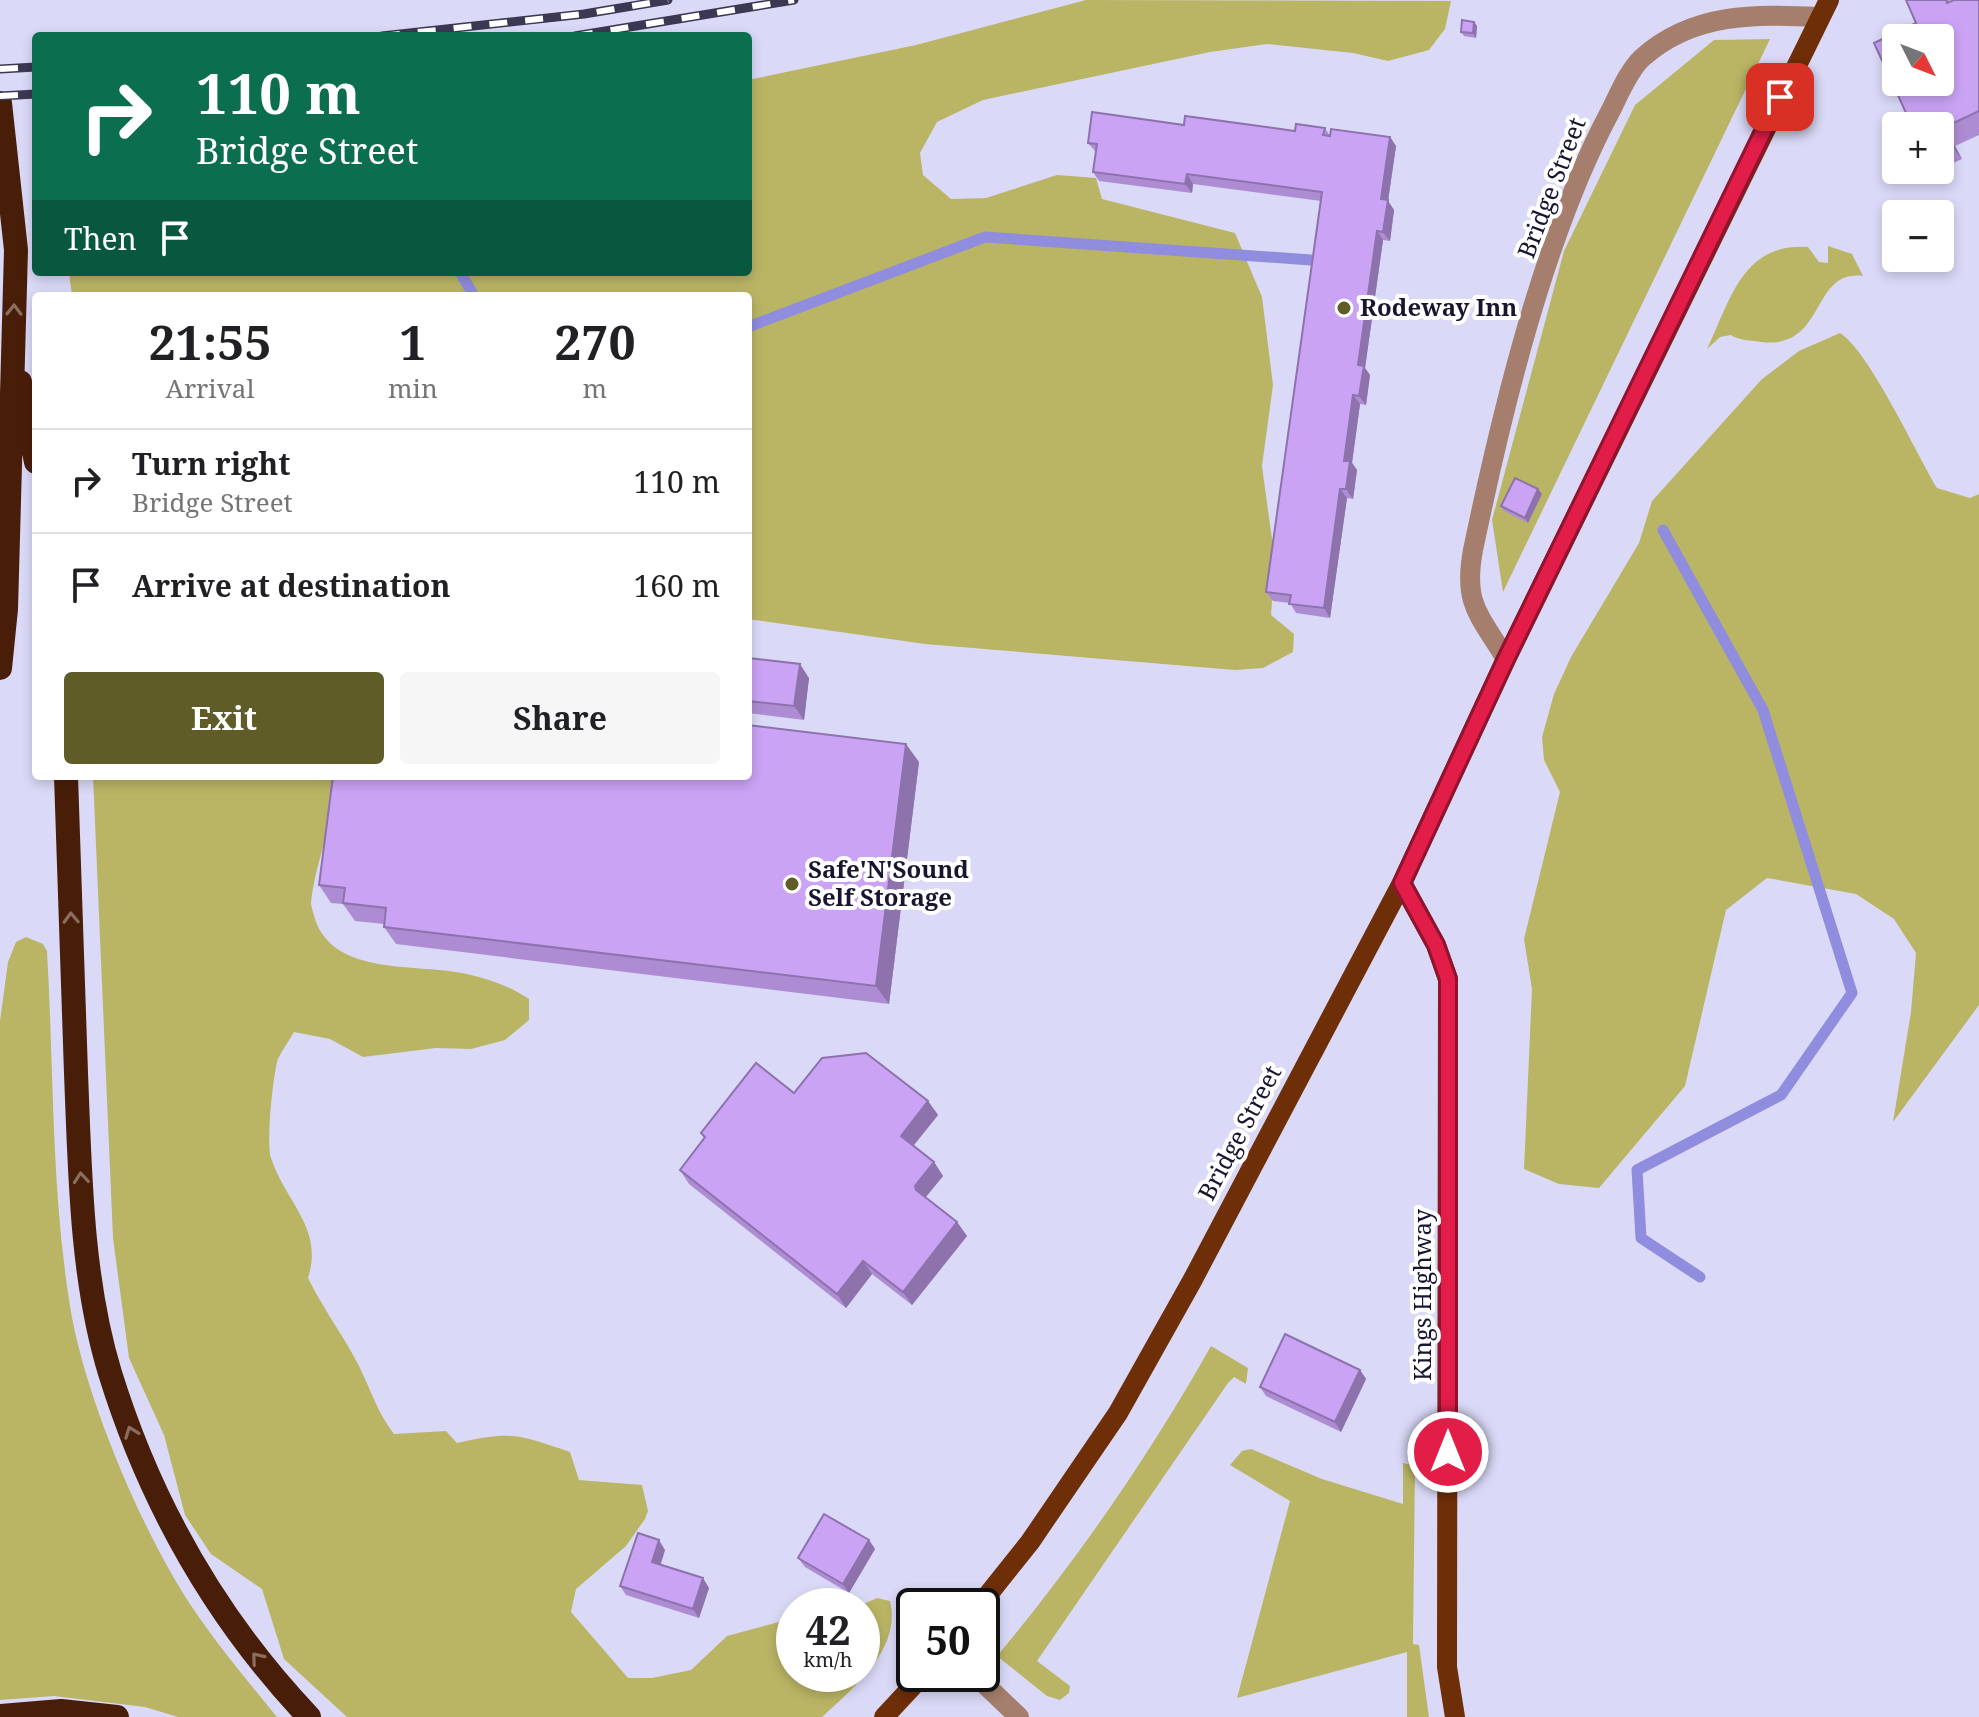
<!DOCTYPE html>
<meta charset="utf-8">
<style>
body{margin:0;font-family:"Noto Serif",serif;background:#f6f6f6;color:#202124;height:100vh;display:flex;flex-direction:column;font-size:30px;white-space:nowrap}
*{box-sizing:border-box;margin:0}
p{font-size:26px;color:#757577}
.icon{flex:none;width:44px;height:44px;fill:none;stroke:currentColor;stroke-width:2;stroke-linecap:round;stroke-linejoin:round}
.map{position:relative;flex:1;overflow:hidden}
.sheet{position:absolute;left:32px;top:292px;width:720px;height:488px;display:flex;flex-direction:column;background:#fff;border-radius:8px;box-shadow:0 4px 12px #0003}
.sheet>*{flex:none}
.guide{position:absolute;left:32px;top:32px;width:720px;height:244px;border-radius:8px;box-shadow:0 4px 12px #0003;background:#0b6e4f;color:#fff;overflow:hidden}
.needle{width:52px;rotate:132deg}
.tools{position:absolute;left:1882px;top:24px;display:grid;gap:16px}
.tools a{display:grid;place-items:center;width:72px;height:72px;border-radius:8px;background:#fff;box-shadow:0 4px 12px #0003;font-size:40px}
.speed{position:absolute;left:776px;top:1588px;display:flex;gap:16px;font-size:40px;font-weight:700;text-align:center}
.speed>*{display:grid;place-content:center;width:104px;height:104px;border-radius:50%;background:#fff;box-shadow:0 4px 12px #0003;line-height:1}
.speed small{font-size:20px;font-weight:400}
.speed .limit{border:4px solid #111;border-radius:12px;background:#fff;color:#111}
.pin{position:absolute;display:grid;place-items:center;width:68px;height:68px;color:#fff;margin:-34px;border-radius:16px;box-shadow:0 4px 12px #0006}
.me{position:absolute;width:88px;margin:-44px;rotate:0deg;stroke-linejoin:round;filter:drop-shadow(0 0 6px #0008)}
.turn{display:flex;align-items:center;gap:28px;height:168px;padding:0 32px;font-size:36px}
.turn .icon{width:104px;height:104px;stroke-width:2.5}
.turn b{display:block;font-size:56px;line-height:68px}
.then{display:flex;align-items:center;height:76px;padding:0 32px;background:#0003;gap:16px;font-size:30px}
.eta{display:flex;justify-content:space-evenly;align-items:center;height:136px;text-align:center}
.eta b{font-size:48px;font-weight:700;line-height:56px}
.button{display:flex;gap:16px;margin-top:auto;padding:16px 32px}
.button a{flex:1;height:92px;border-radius:8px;background:#5f5c28;color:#fff;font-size:32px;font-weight:700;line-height:92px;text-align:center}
.button a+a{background:#f6f6f6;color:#202124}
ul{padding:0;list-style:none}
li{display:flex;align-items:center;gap:24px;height:104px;padding:0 32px;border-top:2px solid #e0e0e0}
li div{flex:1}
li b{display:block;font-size:30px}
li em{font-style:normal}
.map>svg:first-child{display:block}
.green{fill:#bab565}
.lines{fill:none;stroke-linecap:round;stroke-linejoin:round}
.stream{stroke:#908cde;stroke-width:11}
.minor{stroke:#a57e6d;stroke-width:20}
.major{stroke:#6e2e08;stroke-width:20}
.highway{stroke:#491e08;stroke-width:24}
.rail-casing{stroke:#3a3853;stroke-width:9}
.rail{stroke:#fff;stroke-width:6;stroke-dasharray:18;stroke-linecap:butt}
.wall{fill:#ae8cd3}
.shaded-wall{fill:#8d72ac}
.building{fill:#caa3f5;stroke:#8d72ac;stroke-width:2;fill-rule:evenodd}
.oneway{stroke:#896d5e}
.route-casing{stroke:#92132f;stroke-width:20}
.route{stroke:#e11d48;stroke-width:14}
.poi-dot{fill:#5f5c28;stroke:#fff;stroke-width:3}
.labels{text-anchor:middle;stroke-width:8;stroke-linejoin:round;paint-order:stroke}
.street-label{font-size:24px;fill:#17152f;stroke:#fff}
.poi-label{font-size:24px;font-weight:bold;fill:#17152f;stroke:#fff;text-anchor:start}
</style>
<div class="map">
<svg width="1979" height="1717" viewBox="0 0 1979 1717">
<rect width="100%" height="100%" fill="#dadaf8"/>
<!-- green -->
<path class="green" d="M 1086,0 L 1451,1 L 1445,29 L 1429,50 L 1388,61 L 1353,53 L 1267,44 L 1210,52 L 983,100 L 937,122 L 920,153 L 923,175 L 951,199 L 986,198 L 1057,175 L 1096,178 L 1102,199 L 1235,233 L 1262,297 L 1273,385 L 1262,466 L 1275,561 L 1271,615 L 1294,634 L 1293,652 L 1263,668 L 1235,670 L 925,644 L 748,619 L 748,296 L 72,296 L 69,272 L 748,272 L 748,80 L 916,45 Z
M 1770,39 L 1503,592 L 1492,520 L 1564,251 L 1635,105 L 1714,40 Z
M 1828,246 L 1852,254 L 1863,276 C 1810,269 1827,350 1761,342 C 1750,340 1740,341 1731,335 L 1720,337 L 1707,349 C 1731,299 1742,243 1808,247 L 1819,262 L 1828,263 Z
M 1840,333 C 1869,351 1916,453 1937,488 L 1970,498 L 1979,494 L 1979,1005 L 1893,1122 L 1911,1012 L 1916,953 L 1894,919 L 1856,894 L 1767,878 L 1726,910 L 1685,1086 L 1599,1188 L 1559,1184 L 1524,1169 L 1532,989 L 1524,939 L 1560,792 L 1544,760 L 1542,737 L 1554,694 L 1571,657 L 1639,543 L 1652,501 L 1762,379 L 1799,351 Z
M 93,776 L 339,776 C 335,819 316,859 311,902 C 311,908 314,914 315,919 C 334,977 418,963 467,974 C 489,979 510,986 529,999 L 529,1020 L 505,1040 L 471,1049 L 436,1048 L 363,1057 L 330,1039 L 294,1032 C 289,1041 282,1050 278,1059 C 273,1073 266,1145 271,1158 C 286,1203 324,1228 308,1278 C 323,1309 344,1336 359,1366 C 371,1390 377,1412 394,1434 L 446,1431 L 457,1443 C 512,1431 517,1434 570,1452 L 579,1480 L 642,1485 L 648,1511 L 645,1519 L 626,1546 L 576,1589 L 571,1612 L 628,1678 L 652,1678 L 691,1670 L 727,1636 L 790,1619 L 794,1619 L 794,1674 L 862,1674 L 862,1606 L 859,1606 L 877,1598 L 890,1601 C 902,1649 853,1688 822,1717 L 347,1717 L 284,1659 L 262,1589 L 211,1554 L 185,1515 L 164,1435 L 129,1358 L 113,1238 Z
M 26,937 L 43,944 L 47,951 C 54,1070 51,1188 70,1306 C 84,1395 142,1532 192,1607 C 218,1646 248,1681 277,1717 L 178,1717 L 145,1707 L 54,1696 L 0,1700 L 0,1021 L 8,962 L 16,942 Z
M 1211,1346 L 1248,1368 L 1246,1384 L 1234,1377 L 1228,1383 L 1037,1661 L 1070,1686 L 1069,1693 L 1060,1700 L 1047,1696 L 997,1656 C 1078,1559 1149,1456 1211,1346 Z
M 1251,1449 L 1322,1479 L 1403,1504 L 1403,1463 L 1415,1466 L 1413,1644 L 1419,1645 L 1429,1717 L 1407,1717 L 1407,1652 L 1237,1698 L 1290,1501 L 1230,1465 L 1242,1451 Z"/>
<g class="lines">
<!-- stream -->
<path class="stream" d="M 460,272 L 474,296
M 748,327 L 985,237 L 1311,260
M 1663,530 L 1763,710 L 1852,993 L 1781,1095 L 1637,1170 L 1641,1238 L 1700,1277"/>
<!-- minor -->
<path class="minor" d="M 1506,659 C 1479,614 1463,604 1473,550 C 1502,411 1544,235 1611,110 C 1619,94 1629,70 1642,58 C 1693,12 1756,14 1820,17
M 974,1674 L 1019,1717"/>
<!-- major -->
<path class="major" d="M 1402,883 L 1436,945 L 1448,979 L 1447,1667 L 1455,1717
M 979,1606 L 1030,1542 L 1118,1413 L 1192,1281 L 1402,883 L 1506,659 L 1829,0
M 884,1717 L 924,1674"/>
<!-- highway -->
<path class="highway" d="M 0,103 L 16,250 L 6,609 L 0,668
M 20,382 L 36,462
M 66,776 C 70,875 73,974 76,1073 C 80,1172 81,1278 110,1373 C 150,1502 216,1619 309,1717
M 0,1716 L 61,1711 L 117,1717"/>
<defs>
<path id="rail" d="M 382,36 L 584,14 L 668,0
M 575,36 L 794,0
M 0,69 L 36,67
M 0,96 L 36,94"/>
</defs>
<!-- rail casing -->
<use href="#rail" class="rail-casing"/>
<!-- rail -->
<use href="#rail" class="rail"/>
</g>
<!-- wall -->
<path class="wall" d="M 1906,0 L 1949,0 L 1950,2 L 1979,0 L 1979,135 L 1955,146 L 1962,159 L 1940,169 L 1940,126 L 1916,23 Z
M 1474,22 L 1477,26 L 1476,38 L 1464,36 L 1461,32 Z
M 1184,125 L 1295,131 L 1325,128 L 1330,136 L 1390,137 L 1396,146 L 1388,201 L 1394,210 L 1390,241 L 1383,240 L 1365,368 L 1370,375 L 1366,405 L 1360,404 L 1352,463 L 1357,470 L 1353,499 L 1347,498 L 1330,618 L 1296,613 L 1290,603 L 1273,601 L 1266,592 L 1321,201 L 1193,184 L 1192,193 L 1099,181 L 1093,172 L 1096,152 L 1088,143 Z
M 1542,494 L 1528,523 L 1504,511 L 1501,506 Z
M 748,658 L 809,678 L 804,720 L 748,713 Z
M 919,762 L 889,1004 L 396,944 L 384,927 L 384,924 L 355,921 L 343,904 L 331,903 L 319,885 Z
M 794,1093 L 928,1101 L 938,1115 L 913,1146 L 934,1162 L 943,1176 L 926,1197 L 957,1222 L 967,1236 L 912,1305 L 872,1274 L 846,1308 L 689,1184 L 680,1170 L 704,1138 L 701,1133 Z
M 1360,1370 L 1366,1379 L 1341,1432 L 1266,1396 L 1260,1387 Z
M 869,1540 L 875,1549 L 849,1593 L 805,1567 L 798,1558 Z
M 665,1550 L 661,1564 L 709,1588 L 699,1618 L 626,1595 L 620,1586 Z"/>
<!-- shaded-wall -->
<path class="shaded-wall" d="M 1474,22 L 1477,26 L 1476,38 L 1473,33 Z
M 1943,128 L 1955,146 L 1962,159 L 1949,142 Z
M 1390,137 L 1396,146 L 1388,201 L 1394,210 L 1390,241 L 1383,232 L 1381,199 Z
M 1187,174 L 1193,184 L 1192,193 L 1185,184 Z
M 1377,231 L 1383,240 L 1365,368 L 1370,375 L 1366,405 L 1359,396 L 1358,365 Z
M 1353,395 L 1360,404 L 1352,463 L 1357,470 L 1353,499 L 1346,489 L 1344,461 Z
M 1340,489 L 1347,498 L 1330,618 L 1324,608 Z
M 1538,489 L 1542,494 L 1528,523 L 1525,518 Z
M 800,664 L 809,678 L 804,720 L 794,706 Z
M 906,744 L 919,762 L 889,1004 L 876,986 Z
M 928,1101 L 938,1115 L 910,1150 L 901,1136 Z
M 934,1162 L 943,1176 L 924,1199 L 915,1186 Z
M 957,1222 L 967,1236 L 912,1305 L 903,1292 Z
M 863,1261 L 872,1274 L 846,1308 L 837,1294 Z
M 1360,1370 L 1366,1379 L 1341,1432 L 1335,1422 Z
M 659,1540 L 665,1550 L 658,1571 L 652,1562 Z
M 869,1540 L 875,1549 L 849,1593 L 843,1584 Z
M 703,1578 L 709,1588 L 699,1618 L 693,1609 Z"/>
<!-- building -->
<path class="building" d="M 1906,0 L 1946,0 L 1947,3 L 1954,0 L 1979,0 L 1979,111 L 1943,128 L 1949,142 L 1940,146 L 1940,126 L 1912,126 L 1874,43 L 1916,23 ZM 1896,38 L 1940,38 L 1940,82 L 1896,82 Z
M 1462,20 L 1474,22 L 1473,33 L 1461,32 Z
M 1092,112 L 1184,125 L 1185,116 L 1295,131 L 1296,124 L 1325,128 L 1323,135 L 1330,136 L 1331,129 L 1390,137 L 1381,199 L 1388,200 L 1383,232 L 1377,231 L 1358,365 L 1364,366 L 1359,396 L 1353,395 L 1344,461 L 1350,461 L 1346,489 L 1340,489 L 1324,608 L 1289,604 L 1291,595 L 1266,592 L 1322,192 L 1187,174 L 1185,184 L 1093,172 L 1097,144 L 1088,143 Z
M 1515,478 L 1538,489 L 1525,518 L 1501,506 Z
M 748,658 L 800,664 L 794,706 L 748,701 Z
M 748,725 L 906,744 L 876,986 L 384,927 L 386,908 L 343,903 L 345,888 L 319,885 L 333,776 L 748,776 Z
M 866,1053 L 928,1101 L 901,1136 L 934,1162 L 915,1186 L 916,1190 L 957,1222 L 903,1292 L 863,1261 L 837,1294 L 680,1170 L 705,1137 L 701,1133 L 756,1063 L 794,1093 L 822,1058 Z
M 1285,1334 L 1360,1370 L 1335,1422 L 1260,1387 Z
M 824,1514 L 869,1540 L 843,1584 L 798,1558 Z
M 638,1533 L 659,1540 L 652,1562 L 703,1578 L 693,1609 L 620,1586 Z"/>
<!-- one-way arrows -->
<defs><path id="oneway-chevron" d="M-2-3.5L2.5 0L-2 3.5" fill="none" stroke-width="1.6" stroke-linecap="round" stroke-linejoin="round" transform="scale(2)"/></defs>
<g class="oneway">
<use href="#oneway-chevron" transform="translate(14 310) rotate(-89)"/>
<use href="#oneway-chevron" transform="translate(71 918) rotate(-92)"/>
<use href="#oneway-chevron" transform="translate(81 1178) rotate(-95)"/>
<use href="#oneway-chevron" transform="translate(131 1432) rotate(-110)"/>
<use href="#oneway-chevron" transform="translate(257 1658) rotate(-130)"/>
</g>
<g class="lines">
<defs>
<path id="route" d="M 1448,1452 L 1448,979 L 1436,945 L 1402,883 L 1506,659 L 1780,97"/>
</defs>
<!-- route casing -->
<use href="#route" class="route-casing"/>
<!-- route -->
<use href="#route" class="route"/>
</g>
<!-- markers -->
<g class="poi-dot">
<circle cx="1344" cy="308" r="8"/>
<circle cx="792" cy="884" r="8"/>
</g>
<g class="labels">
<!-- street labels -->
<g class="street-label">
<text transform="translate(1552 188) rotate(-69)" y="8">Bridge Street</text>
<text transform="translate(1240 1133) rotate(-62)" y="8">Bridge Street</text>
<text transform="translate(1423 1295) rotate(-90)" y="8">Kings Highway</text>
</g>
<!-- poi labels -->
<g class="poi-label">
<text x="1360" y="316">Rodeway Inn</text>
<text x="808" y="878">Safe'N'Sound<tspan x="808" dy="28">Self Storage</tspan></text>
</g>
</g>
</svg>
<div class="tools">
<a><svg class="needle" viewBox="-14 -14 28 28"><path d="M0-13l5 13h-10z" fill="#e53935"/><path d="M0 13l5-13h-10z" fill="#757577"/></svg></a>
<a>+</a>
<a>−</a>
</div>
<div class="speed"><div>42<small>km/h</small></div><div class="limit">50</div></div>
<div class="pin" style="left:1780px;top:97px;background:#d93025"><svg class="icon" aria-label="arrive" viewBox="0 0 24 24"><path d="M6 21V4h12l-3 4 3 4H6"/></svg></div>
<svg class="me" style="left:1448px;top:1452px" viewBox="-20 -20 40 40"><circle r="17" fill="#e11d48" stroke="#fff" stroke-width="3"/><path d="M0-11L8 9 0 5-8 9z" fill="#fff"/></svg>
<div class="guide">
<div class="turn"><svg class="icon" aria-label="right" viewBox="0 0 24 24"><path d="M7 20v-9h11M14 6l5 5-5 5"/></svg><div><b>110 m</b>Bridge Street</div></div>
<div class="then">Then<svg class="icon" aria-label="arrive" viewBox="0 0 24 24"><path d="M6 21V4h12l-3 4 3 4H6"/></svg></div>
</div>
<section class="sheet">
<div class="eta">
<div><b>21:55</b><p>Arrival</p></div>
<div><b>1</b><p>min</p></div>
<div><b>270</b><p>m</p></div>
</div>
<ul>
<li><svg class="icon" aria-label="right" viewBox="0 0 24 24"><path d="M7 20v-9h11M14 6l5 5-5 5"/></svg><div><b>Turn right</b><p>Bridge Street</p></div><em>110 m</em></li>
<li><svg class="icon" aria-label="arrive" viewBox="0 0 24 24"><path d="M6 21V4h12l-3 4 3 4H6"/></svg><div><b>Arrive at destination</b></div><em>160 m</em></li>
</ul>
<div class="button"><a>Exit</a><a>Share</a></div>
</section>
</div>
